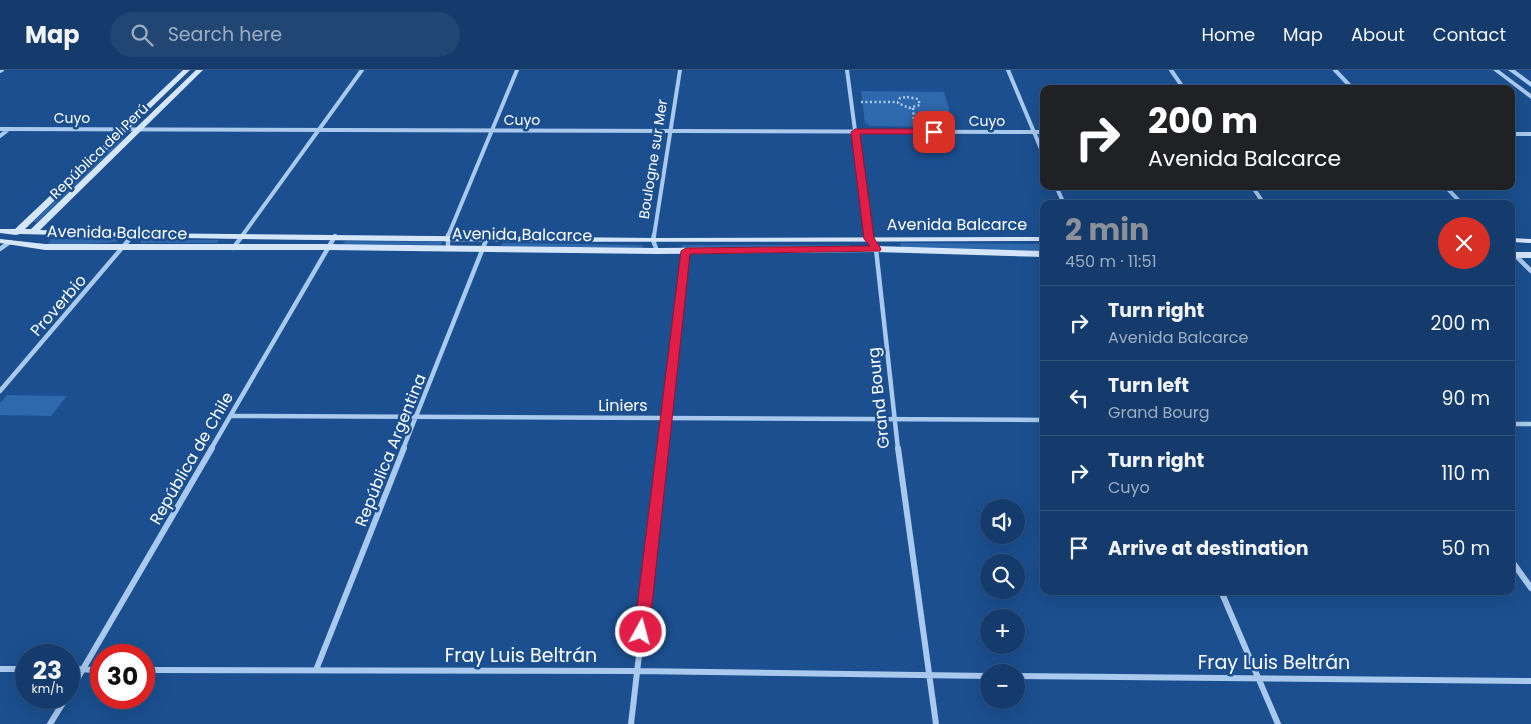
<!DOCTYPE html>
<meta charset="utf-8">
<style>
body{margin:0;font-family:Poppins,sans-serif;background:#214673;color:#f1f3f6;height:100vh;display:flex;flex-direction:column;font-size:19px;white-space:nowrap}
*{box-sizing:border-box;margin:0}
p{font-size:16px;color:#9dadc1}
.icon{flex:none;width:28px;height:28px;fill:none;stroke:currentColor;stroke-width:2;stroke-linecap:round;stroke-linejoin:round}
.map{position:relative;flex:1;overflow:hidden}
.side{position:absolute;left:1040px;top:130px;width:475px;height:395px;display:flex;flex-direction:column;background:#143b6b;border-radius:10px;box-shadow:0 5px 20px #0002,0 0 0 1px #33557e}
.side>*{flex:none}
.hud{position:absolute;left:1040px;top:15px;width:475px;height:105px;border-radius:10px;box-shadow:0 5px 20px #0002,0 0 0 1px #33557e;background:#202124;color:#fff;overflow:hidden}
.tools{position:absolute;left:980px;top:429px;display:grid;gap:10px}
.tools a{display:grid;place-items:center;width:45px;height:45px;border-radius:50%;background:#143b6b;box-shadow:0 5px 20px #0002,0 0 0 1px #33557e;font-size:25px}
.speed{position:absolute;left:15px;top:574px;display:flex;gap:10px;font-size:25px;font-weight:700;text-align:center}
.speed>*{display:grid;place-content:center;width:65px;height:65px;border-radius:50%;background:#143b6b;box-shadow:0 5px 20px #0002,0 0 0 1px #33557e;line-height:1}
.speed small{font-size:12px;font-weight:400}
.speed .limit{border:8px solid #d22;background:#fff;color:#111}
.pin{position:absolute;display:grid;place-items:center;width:42px;height:42px;color:#fff;margin:-21px;border-radius:10px;box-shadow:0 2px 8px #0006}
.me{position:absolute;width:55px;margin:-28px;rotate:7deg;stroke-linejoin:round;filter:drop-shadow(0 0 4px #0008)}
.turn{display:flex;align-items:center;gap:18px;height:105px;padding:0 25px;font-size:22px}
.turn .icon{width:65px;height:65px;stroke-width:2.5}
.turn b{display:block;font-size:35px;line-height:42px}
.round{display:grid;place-items:center;flex:none;width:52px;height:52px;border-radius:26px;background:#214673}
.overview{display:flex;align-items:center;justify-content:space-between;height:85px;padding:0 25px}
h1{font-size:30px;font-weight:700;line-height:38px;color:#8c9099}
ul{padding:0;list-style:none}
li{display:flex;align-items:center;gap:15px;height:75px;padding:0 25px;border-top:1px solid #33557e}
li div{flex:1}
li b{display:block;font-size:19px}
li em{font-style:normal}
header{display:flex;align-items:center;gap:30px;box-sizing:border-box;height:70px;padding:0 25px;background:#143b6b;border-bottom:1px solid #33557e}
header strong{font-size:24px}
nav{display:flex;gap:28px;margin-inline-start:auto;font-size:18px}
.search{width:350px;height:45px;background:#214673;display:flex;align-items:center;gap:12px;box-sizing:border-box;padding:0 18px;border-radius:28px;color:#9dadc1;font-size:19px}
.map>svg:first-child{display:block}
.green{fill:#2e69ad}
.lines{fill:none;stroke-linecap:round;stroke-linejoin:round}
.path{stroke:#a9c9ee;stroke-width:2.5;stroke-dasharray:2 2.5;stroke-linecap:butt}
.minor-far2{stroke:#a9c9ee;stroke-width:4}
.minor-far1{stroke:#a9c9ee;stroke-width:4.5}
.minor{stroke:#a9c9ee;stroke-width:6}
.tertiary{fill:#a9c9ee;fill-rule:evenodd}
.secondary{fill:#d6e6fa;fill-rule:evenodd}
.route{fill:#e11d48;stroke:#92132f}
.labels{text-anchor:middle;stroke-width:5;stroke-linejoin:round;paint-order:stroke}
.far-street-label{font-size:14px;fill:#fff;stroke:#1b4f8f}
.street-label{font-size:16px;fill:#fff;stroke:#1b4f8f}
.near-street-label{font-size:19px;fill:#fff;stroke:#1b4f8f}
</style>
<header>
<strong>Map</strong>
<div class="search"><svg class="icon" aria-label="search" viewBox="0 0 24 24"><circle cx="10" cy="10" r="6"/><path d="M15 15l6 6"/></svg>Search here</div>
<nav><a>Home</a><a>Map</a><a>About</a><a>Contact</a></nav>
</header>
<div class="map">
<svg width="1531" height="654" viewBox="0 0 1531 654">
<rect width="100%" height="100%" fill="#1b4f8f"/>
<!-- green -->
<path class="green" d="M 861,21 L 944,22 L 954,57 L 870,56 L 865,53 Z
M 120,69 L 124,69 L 37,152 L 33,152 Z
M 52,169 L 119,169 L 116,172 L 45,177 Z
M 142,170 L 219,170 L 217,173 L 140,173 Z
M 345,171 L 443,172 L 441,175 L 343,174 Z
M 502,173 L 643,175 L 642,178 L 501,176 Z
M 900,173 L 1044,174 L 1044,181 L 902,180 Z
M 682,175 L 849,175 L 849,178 L 682,178 Z
M 7,325 L 67,326 L 51,346 L 0,345 L 0,333 Z"/>
<g class="lines">
<!-- path -->
<path class="path" d="M 907,27 L 918,29 L 920,35 L 909,38 L 898,33 L 900,28 Z
M 861,32 L 898,32
M 913,38 L 914,52"/>
<!-- minor-far2 -->
<path class="minor-far2" d="M 847,0 L 869,166
M 1008,0 L 1044,86
M 1171,0 L 1184,19
M 1335,0 L 1353,19
M 0,1 L 2,0
M 0,59 L 1044,62
M 1511,64 L 1531,64
M 0,66 L 9,59
M 1056,116 L 1064,134
M 1252,116 L 1264,134
M 1445,116 L 1462,134
M 242,166 L 362,0
M 448,166 L 517,0
M 654,166 L 680,0"/>
<!-- minor-far1 -->
<path class="minor-far1" d="M 654,165 L 653,170 L 657,181
M 868,165 L 876,179 L 898,379
M 233,178 L 243,165
M 448,178 L 448,165
M 0,179 L 10,172
M 1511,181 L 1531,201
M 0,321 L 133,165
M 231,346 L 1044,350
M 1511,354 L 1531,354
M 211,379 L 335,166
M 403,379 L 487,168
M 663,379 L 686,181"/>
<!-- minor -->
<path class="minor" d="M 898,378 L 936,654
M 1511,490 L 1531,518
M 1221,521 L 1278,654
M 0,599 L 26,599
M 69,599 L 101,600
M 144,600 L 637,601 L 989,606
M 316,600 L 404,378
M 1016,606 L 1531,611
M 69,623 L 212,378
M 50,654 L 66,628
M 631,654 L 663,378"/>
<!-- tertiary -->
<path class="tertiary" d="M 1493,0 L 1499,0 L 1531,24 L 1531,29 Z
M 1508,0 L 1515,0 L 1531,12 L 1531,17 Z"/>
<!-- secondary -->
<path class="secondary" d="M 183,0 L 190,0 L 25,159 L 31,159 L 196,0 L 203,0 L 40,160 L 133,163 L 653,168 L 1044,167 L 1044,171 C 703,172 360,174 20,164 L 16,165 L 0,163 L 0,159 L 15,159 Z
M 1511,168 L 1531,169 L 1531,173 L 1511,172 Z
M 0,169 L 45,174 L 327,174 L 657,178 L 876,176 L 1044,181 L 1044,187 L 876,182 L 657,184 L 327,180 L 45,180 L 0,173 Z
M 1511,182 L 1531,182 L 1531,188 L 1511,188 Z"/>
</g>
<!-- route -->
<path class="route" d="M 855,59 L 934,59 L 938,62 L 934,64 L 860,64 L 874,168 L 881,179 L 880,181 L 690,184 L 649,562 L 646,567 L 641,569 L 636,567 L 634,562 L 681,181 L 686,178 L 870,176 L 864,169 L 851,62 Z"/>
<g class="labels">
<!-- far-street labels -->
<g class="far-street-label">
<text x="72" y="53">Cuyo</text>
<text x="522" y="55">Cuyo</text>
<text x="987" y="56">Cuyo</text>
<text transform="translate(99 81) rotate(-44)" y="5">República del Perú</text>
<text transform="translate(653 89) rotate(-81)" y="5">Boulogne sur Mer</text>
</g>
<!-- street labels -->
<g class="street-label">
<text x="957" y="160">Avenida Balcarce</text>
<text transform="translate(117 162) rotate(1)" y="6">Avenida Balcarce</text>
<text transform="translate(522 164) rotate(1)" y="6">Avenida Balcarce</text>
<text transform="translate(58 235) rotate(-49)" y="6">Proverbio</text>
<text transform="translate(878 328) rotate(-96)" y="6">Grand Bourg</text>
<text x="623" y="341">Liniers</text>
<text transform="translate(390 380) rotate(-68)" y="6">República Argentina</text>
<text transform="translate(191 388) rotate(-60)" y="6">República de Chile</text>
</g>
<!-- near-street labels -->
<g class="near-street-label">
<text x="521" y="592">Fray Luis Beltrán</text>
<text x="1274" y="599">Fray Luis Beltrán</text>
</g>
</g>
</svg>
<div class="tools">
<a><svg class="icon" aria-label="sound" viewBox="0 0 24 24"><path d="M4 9h4l5-4v14l-5-4H4zM17 9q2 3 0 6"/></svg></a>
<a><svg class="icon" aria-label="search" viewBox="0 0 24 24"><circle cx="10" cy="10" r="6"/><path d="M15 15l6 6"/></svg></a>
<a>+</a>
<a>−</a>
</div>
<div class="speed"><div>23<small>km/h</small></div><div class="limit">30</div></div>
<div class="pin" style="left:934px;top:62px;background:#d93025"><svg class="icon" aria-label="arrive" viewBox="0 0 24 24"><path d="M6 21V4h12l-3 4 3 4H6"/></svg></div>
<svg class="me" style="left:641px;top:562px" viewBox="-20 -20 40 40"><circle r="17" fill="#e11d48" stroke="#fff" stroke-width="3"/><path d="M0-11L8 9 0 5-8 9z" fill="#fff"/></svg>
<div class="hud">
<div class="turn"><svg class="icon" aria-label="right" viewBox="0 0 24 24"><path d="M7 20v-9h11M14 6l5 5-5 5"/></svg><div><b>200 m</b>Avenida Balcarce</div></div>
</div>
<section class="side">
<div class="overview"><div><h1>2 min</h1><p>450 m · 11:51</p></div><a class="round" style="background:#d93025;color:#fff"><svg class="icon" aria-label="close" viewBox="0 0 24 24"><path d="M6 6l12 12M18 6L6 18"/></svg></a></div>
<ul>
<li><svg class="icon" aria-label="right" viewBox="0 0 24 24"><path d="M7 20v-9h11M14 6l5 5-5 5"/></svg><div><b>Turn right</b><p>Avenida Balcarce</p></div><em>200 m</em></li>
<li><svg class="icon" aria-label="left" viewBox="0 0 24 24"><path d="M17 20v-9H6M10 6l-5 5 5 5"/></svg><div><b>Turn left</b><p>Grand Bourg</p></div><em>90 m</em></li>
<li><svg class="icon" aria-label="right" viewBox="0 0 24 24"><path d="M7 20v-9h11M14 6l5 5-5 5"/></svg><div><b>Turn right</b><p>Cuyo</p></div><em>110 m</em></li>
<li><svg class="icon" aria-label="arrive" viewBox="0 0 24 24"><path d="M6 21V4h12l-3 4 3 4H6"/></svg><div><b>Arrive at destination</b></div><em>50 m</em></li>
</ul>
</section>
</div>
